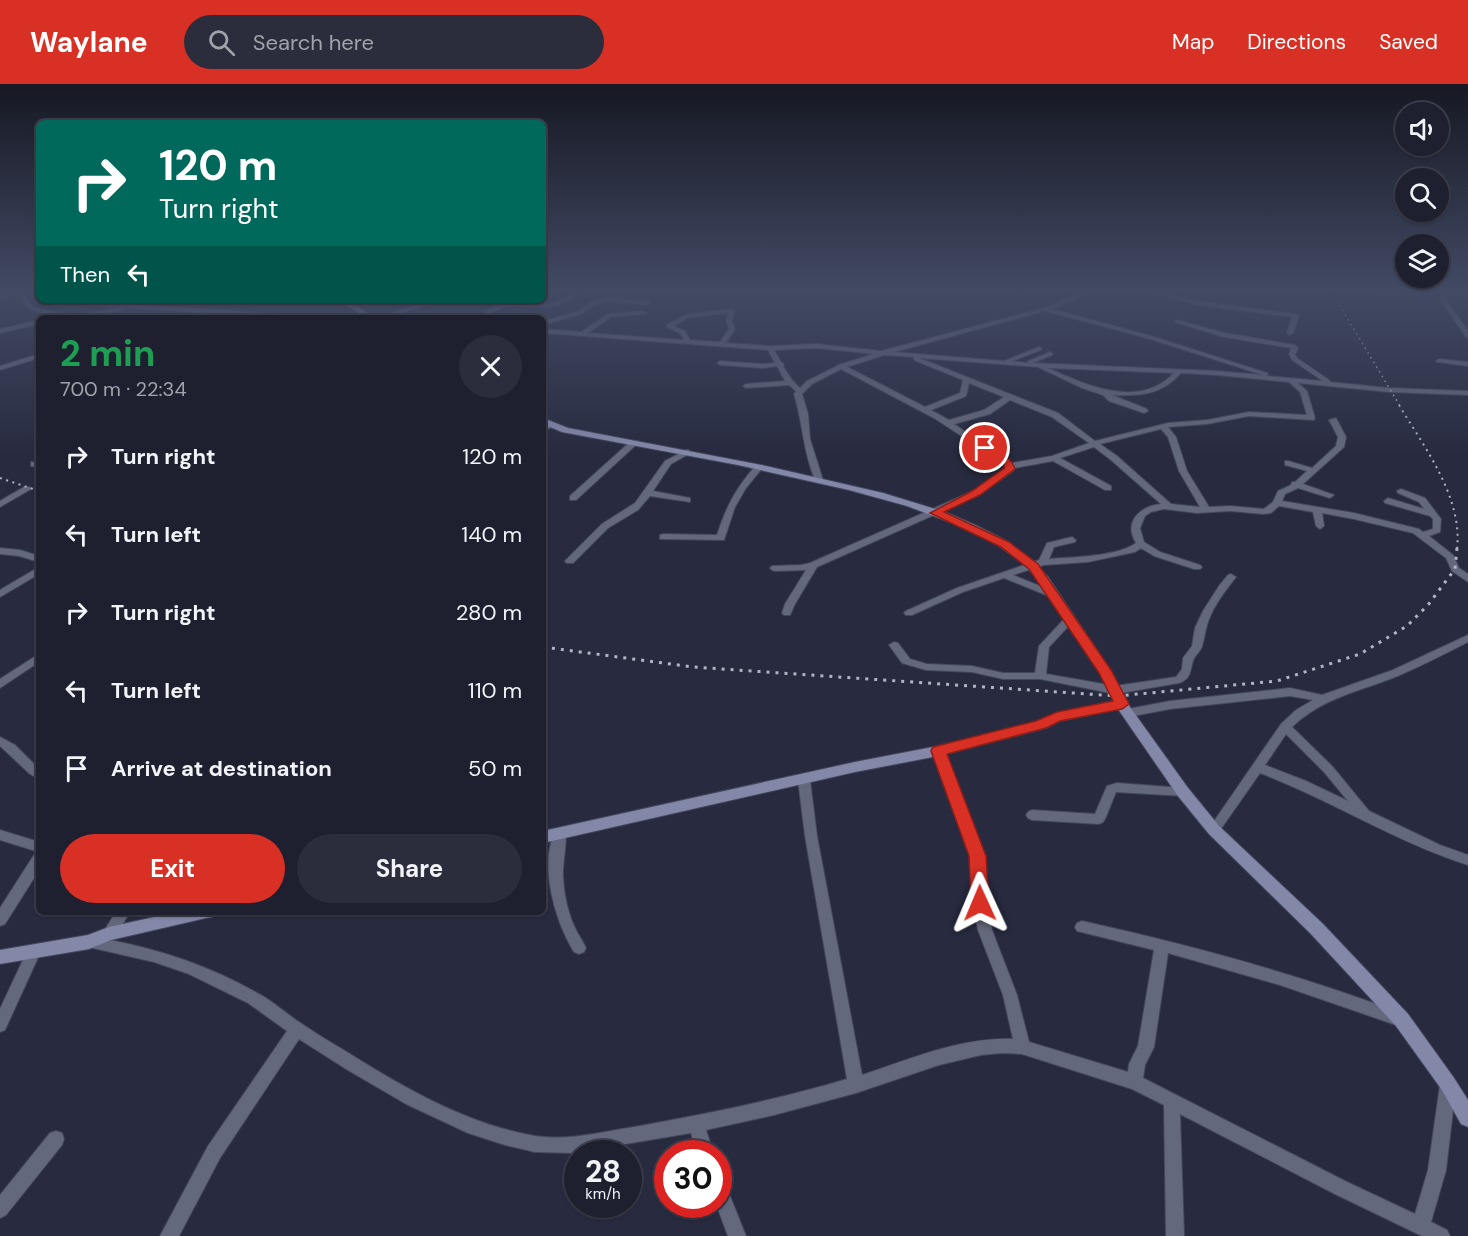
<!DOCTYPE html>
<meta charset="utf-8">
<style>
body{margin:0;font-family:"DM Sans",sans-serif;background:#2b2d3c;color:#f1f3f6;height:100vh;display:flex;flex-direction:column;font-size:22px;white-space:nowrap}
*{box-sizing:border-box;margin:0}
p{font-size:20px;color:#a1a3ab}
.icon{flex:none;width:33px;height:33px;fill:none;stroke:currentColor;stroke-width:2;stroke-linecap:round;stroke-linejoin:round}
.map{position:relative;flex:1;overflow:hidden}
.panel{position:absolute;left:36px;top:231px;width:510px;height:600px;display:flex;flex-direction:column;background:#1e2030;border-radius:9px;box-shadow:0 2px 4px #0004,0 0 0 2px #3c3e4c}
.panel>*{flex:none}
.top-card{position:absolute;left:36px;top:36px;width:510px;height:183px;border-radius:9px;box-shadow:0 2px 4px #0004,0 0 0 2px #3c3e4c;background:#00695c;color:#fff;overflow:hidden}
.tools{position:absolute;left:1395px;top:18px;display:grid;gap:12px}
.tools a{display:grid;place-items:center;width:54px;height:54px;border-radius:50%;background:#1e2030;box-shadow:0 2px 4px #0004,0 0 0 2px #3c3e4c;font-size:30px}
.speed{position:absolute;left:564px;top:1056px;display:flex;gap:12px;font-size:30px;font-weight:700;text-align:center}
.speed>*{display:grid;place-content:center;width:78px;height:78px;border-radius:50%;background:#1e2030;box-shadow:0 2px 4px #0004,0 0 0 2px #3c3e4c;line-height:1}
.speed small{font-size:15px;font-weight:400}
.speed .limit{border:9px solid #d22;background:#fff;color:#111}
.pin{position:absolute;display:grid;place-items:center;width:51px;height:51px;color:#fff;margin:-26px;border:3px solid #fff;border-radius:50%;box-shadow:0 2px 6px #0007}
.me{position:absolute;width:66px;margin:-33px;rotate:359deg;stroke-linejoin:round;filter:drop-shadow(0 0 4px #0008)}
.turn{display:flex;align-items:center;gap:21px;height:126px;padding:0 24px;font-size:27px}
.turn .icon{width:78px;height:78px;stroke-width:2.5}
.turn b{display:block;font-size:42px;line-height:51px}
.then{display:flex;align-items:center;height:57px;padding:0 24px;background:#0003;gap:12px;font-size:22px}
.round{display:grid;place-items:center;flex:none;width:63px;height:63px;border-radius:32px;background:#2b2d3c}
.summary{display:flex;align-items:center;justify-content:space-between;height:102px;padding:0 24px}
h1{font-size:36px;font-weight:700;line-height:45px;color:#1e9e55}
.cta{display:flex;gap:12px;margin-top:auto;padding:12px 24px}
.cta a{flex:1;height:69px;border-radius:36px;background:#d93025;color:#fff;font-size:24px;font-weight:700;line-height:69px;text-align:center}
.cta a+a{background:#2b2d3c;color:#f1f3f6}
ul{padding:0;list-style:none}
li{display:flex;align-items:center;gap:18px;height:78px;padding:0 24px}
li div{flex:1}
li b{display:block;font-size:22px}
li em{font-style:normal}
header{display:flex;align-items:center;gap:36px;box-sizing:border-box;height:84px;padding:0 30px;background:#d93025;color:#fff}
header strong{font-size:28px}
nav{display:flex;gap:33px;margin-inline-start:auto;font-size:21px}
.search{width:420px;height:54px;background:#2b2d3c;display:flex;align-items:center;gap:15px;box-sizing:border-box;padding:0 21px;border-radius:33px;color:#a1a3ab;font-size:22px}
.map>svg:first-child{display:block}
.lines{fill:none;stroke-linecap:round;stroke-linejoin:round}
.street-casing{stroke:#44475b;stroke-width:2}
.secondary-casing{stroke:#44475b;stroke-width:2}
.street{fill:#64687c;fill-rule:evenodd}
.secondary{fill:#8388a9;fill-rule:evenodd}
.rail-far2{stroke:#b1b4c3;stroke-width:1.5;stroke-dasharray:1.5 4;stroke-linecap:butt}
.rail-far1{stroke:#b1b4c3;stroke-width:2;stroke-dasharray:2 4.5;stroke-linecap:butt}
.rail{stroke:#b1b4c3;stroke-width:3;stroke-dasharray:3 6;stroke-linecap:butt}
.route{fill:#d93025;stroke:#8d1f18;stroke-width:1.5}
</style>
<header>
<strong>Waylane</strong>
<div class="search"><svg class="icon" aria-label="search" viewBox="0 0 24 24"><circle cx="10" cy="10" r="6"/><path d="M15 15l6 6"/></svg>Search here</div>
<nav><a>Map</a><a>Directions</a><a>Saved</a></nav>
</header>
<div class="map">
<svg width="1468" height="1152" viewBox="0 0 1468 1152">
<rect width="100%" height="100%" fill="#282b40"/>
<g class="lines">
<defs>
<path id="street" d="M 22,207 L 37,207 L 0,215 L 0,211 Z
M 573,207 L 580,207 C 574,212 567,218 559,221 C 538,228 510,215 491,229 L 494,234 L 488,234 L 485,229 C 504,211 533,224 556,218 C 562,216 568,211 573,207 Z
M 1082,207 L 1090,207 L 1076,216 L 1052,225 L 1151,252 L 1267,289 L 1268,290 L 1266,292 L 1323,297 L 1292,276 L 1289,270 L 1291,264 L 1224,253 L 1174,238 L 1177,236 L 1225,249 L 1295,261 L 1298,264 L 1295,270 L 1297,274 L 1329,296 L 1330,298 L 1389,304 L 1468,307 L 1468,311 L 1389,308 L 1298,299 L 1307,307 L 1315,334 L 1314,336 L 1249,332 L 1207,340 L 1168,343 L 1176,353 L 1187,387 L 1209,423 L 1230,422 L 1264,425 L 1273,418 L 1278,407 L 1291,401 L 1292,398 L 1295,398 L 1307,387 L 1285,381 L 1285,377 L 1288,377 L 1312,384 L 1336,362 L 1338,353 L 1329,336 L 1336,334 L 1346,353 L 1344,363 L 1303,400 L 1334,411 L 1330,414 L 1298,404 L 1285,410 L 1282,417 L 1354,429 L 1419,445 L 1423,448 L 1433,445 L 1433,435 L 1430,432 L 1385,419 L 1384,417 L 1388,414 L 1424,425 L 1419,418 L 1398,409 L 1397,407 L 1401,405 L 1425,414 L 1441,435 L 1440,448 L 1429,452 L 1453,471 L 1459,484 L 1468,490 L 1468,498 L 1452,487 L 1446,474 L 1413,449 L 1354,435 L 1322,429 L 1324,442 L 1320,445 L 1316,442 L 1313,428 L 1279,422 L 1271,429 L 1264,430 L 1230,427 L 1197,429 L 1164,425 L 1151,428 L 1145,432 L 1140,444 L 1144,458 L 1160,468 L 1200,481 L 1202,483 L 1200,485 L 1194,485 L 1154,472 L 1141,464 L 1135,468 L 1088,478 L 1044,481 L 1013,491 L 1057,509 L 1059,511 L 1057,513 L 1051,513 L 1004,494 L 963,508 L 912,531 L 906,531 L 904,529 L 906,527 L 957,504 L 1039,476 L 1047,459 L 1072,453 L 1076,456 L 1075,458 L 1054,463 L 1049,475 C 1073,473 1116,473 1136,459 C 1123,438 1140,422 1161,420 L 1111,376 L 1094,363 L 1060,374 L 1111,402 L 1111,406 L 1105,406 L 1053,377 L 1014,384 L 1013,387 L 979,411 L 817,483 L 795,520 L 790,531 L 784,531 L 782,529 L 785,520 L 806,486 L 775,487 L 772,486 L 770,484 L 772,482 L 801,481 L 810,479 L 973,407 L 1006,384 L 1004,380 L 934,334 L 841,285 L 812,300 L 802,310 L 808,330 L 810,355 L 823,396 L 819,398 L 816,398 C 803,369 803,339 794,310 L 796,307 L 789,301 L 746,304 L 743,302 L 746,300 L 785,297 L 777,282 L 763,284 L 720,281 L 717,279 L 720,277 L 763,280 L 775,279 L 768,266 L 543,249 L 543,245 L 581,248 L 608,230 L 643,227 L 646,229 L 645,230 L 611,233 L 588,249 L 684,256 L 680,249 L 667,243 L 667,241 L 687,230 L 732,225 L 735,227 L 732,237 L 735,245 L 726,259 L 770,262 L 816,260 L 881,267 L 1048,223 ZM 1045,227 L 1147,254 L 1263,291 L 1217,287 L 1033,279 L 1052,271 L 1053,270 L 1050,268 L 1028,277 L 1027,279 L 1012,277 L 1041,266 L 1041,264 L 1039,263 L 1004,277 L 894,268 ZM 728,229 L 726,237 L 729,245 L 720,258 L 690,256 L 685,247 L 674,242 L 688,234 ZM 816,264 L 874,270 L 838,281 L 837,282 L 807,297 L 800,304 L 792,296 L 783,282 L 784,280 L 781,278 L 774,266 ZM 884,271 L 914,273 L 914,276 L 963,296 L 960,309 L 925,323 L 847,283 ZM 919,274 L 1038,283 L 1082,304 L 1103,311 L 1109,317 L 1144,329 L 1148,327 L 1147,325 L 1112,311 C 1141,312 1161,311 1181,289 L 1217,291 L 1289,298 L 1300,308 L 1307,331 L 1249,328 L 1207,336 L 1168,339 L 1095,357 L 1058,329 ZM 1048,284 L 1174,289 C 1139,326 1086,301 1048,284 ZM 969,299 L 1004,313 L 984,326 L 949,336 L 931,326 L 966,312 ZM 1010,316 L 1052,333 L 1089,359 L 1052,372 L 1012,379 L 954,340 L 990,330 ZM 1161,345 L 1168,353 L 1179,387 L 1200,423 L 1171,420 L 1117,372 L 1100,360 Z
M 1147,207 L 1158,207 L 1197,217 L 1296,230 L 1299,232 L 1293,249 L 1290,251 L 1287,249 L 1292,233 L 1197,221 Z
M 1369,207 L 1381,207 L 1396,212 L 1393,214 Z
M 1440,207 L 1468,207 L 1468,210 L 1459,212 L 1446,209 L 1445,214 L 1468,247 L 1468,254 L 1466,253 L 1439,214 Z
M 23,211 L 32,222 L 38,225 L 73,231 L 120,224 L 123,226 L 77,234 L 61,234 L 65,232 C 47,230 28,231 20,213 Z
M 607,213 L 647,217 L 650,219 L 647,221 L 607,217 L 594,221 L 581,230 L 543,241 L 543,237 L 577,228 L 590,219 Z
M 40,216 L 69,216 L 308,232 L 311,234 L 281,234 L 43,218 Z
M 433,216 L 442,216 L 385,234 L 375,234 Z
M 39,236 L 39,240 L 0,249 L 0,245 Z
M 39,270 L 39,274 L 0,286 L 0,282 Z
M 1439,275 L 1468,278 L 1468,282 L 1437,278 L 1436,277 Z
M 548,339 L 555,341 L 543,348 L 543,343 Z
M 631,357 L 637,357 L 638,359 L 576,416 L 570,416 L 570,412 Z
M 686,366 L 689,366 L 689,370 L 671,380 L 653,407 L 690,414 L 690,418 L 650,412 L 638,426 L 608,444 L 573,479 L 567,479 L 565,477 L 602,440 L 635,419 L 665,377 Z
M 31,378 L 39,379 L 39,383 L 31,382 Z
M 756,381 L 762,381 L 763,383 L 746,404 L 735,423 L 724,456 L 660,455 L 660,451 L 663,450 L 717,451 C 727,421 735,406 756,381 Z
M 24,403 L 30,403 L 31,405 L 0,423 L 0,417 Z
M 0,464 L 20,466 L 39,472 L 39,478 L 19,472 L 0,470 Z
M 39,483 L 39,490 L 0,513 L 0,506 Z
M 1231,490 L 1236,493 C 1226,506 1216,518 1210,533 C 1205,543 1205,555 1201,565 C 1198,569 1194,573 1193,577 C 1190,587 1191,595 1179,599 L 1115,610 L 1040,595 L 1003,595 L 972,588 L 926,586 L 902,579 L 889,561 L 894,558 L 898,559 L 910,575 L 927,580 L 972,582 L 1003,589 L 1035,589 L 1039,562 L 1066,533 L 1070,532 L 1075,535 L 1049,563 L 1046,590 L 1115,602 L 1176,593 L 1182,585 L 1183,574 L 1192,562 L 1195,544 L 1203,527 L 1219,502 L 1228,491 Z
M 1468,551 L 1468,558 C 1446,569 1423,581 1400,591 C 1362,607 1323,613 1292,643 L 1332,682 L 1369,727 L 1440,761 L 1468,771 L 1468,781 C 1396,758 1331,716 1260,689 L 1218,749 L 1214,751 L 1210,749 L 1208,746 L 1210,743 L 1281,640 L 1296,626 L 1313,616 L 1290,612 L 1170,625 L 1128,633 L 1122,629 L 1128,625 L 1170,617 L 1290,604 L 1322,611 L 1393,586 ZM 1286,650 L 1324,688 L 1348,717 L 1306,697 L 1265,681 Z
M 39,570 L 39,578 L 0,604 L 0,595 Z
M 0,653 L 15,661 L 39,685 L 39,695 L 30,690 L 0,662 Z
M 938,663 L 942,664 L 944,667 L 985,772 L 987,819 L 992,846 L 1017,911 L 1029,958 L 1128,988 L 1129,980 L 1138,962 L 1154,866 L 1077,847 L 1075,843 L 1077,839 L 1082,837 C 1191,861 1297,890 1401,929 L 1404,934 L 1401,939 L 1396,941 L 1280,901 L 1168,869 L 1154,963 L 1145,981 L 1143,994 L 1347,1098 L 1415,1130 L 1428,1086 L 1440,1001 L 1442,996 L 1448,993 L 1454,996 L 1456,1001 L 1446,1086 L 1431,1138 L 1447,1146 L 1450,1152 L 1422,1152 L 1335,1110 L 1180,1030 L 1184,1152 L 1166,1152 L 1164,1021 L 1132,1005 L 1022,970 L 1002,969 L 981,971 L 939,981 L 856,1009 L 774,1031 L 706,1046 L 714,1070 L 697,1070 L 691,1049 L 572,1069 L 535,1068 L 505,1061 L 468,1049 L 406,1020 L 346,985 L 299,955 L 220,1074 L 179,1152 L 160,1152 L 208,1062 L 287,947 L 248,919 L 189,890 L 154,878 L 84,862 L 82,858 L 84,854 L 89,852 L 106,855 L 102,850 L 116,828 L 130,828 L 114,854 L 110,856 C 162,866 212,883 259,910 C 272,917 283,927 296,936 C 311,946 326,956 342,965 C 401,1002 465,1040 535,1052 C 568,1057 602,1048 634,1043 C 706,1030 777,1016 847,995 L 805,752 L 798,696 L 800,693 L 808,693 L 810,696 L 817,752 L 862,991 C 911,975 961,953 1013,955 L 1003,911 L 978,846 L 973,819 L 971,772 L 932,667 L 934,664 Z
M 1117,699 L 1183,704 L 1187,705 L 1189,708 L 1187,711 L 1183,712 L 1116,708 L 1105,735 L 1103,738 L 1099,740 L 1032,736 L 1028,734 L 1026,731 L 1028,728 L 1032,726 L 1095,730 L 1107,702 Z
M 560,745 L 565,747 C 568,754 562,782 563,793 C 564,811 568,831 577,848 C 580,853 583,858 586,864 L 584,868 L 579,870 L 574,868 C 555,837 539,782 555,747 Z
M 0,746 L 39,758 L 39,768 L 0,756 Z
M 39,770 L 39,786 L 5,840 L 0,842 L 0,824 L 34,771 Z
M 34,861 L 39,863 L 41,867 L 5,946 L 0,948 L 0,925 L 29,863 Z
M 56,1047 L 62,1049 L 64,1055 L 62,1061 L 6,1131 L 0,1134 L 0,1111 L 50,1049 Z
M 718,1095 L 724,1097 L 746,1152 L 728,1152 L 716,1120 L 718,1120 Z"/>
<path id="secondary" d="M 339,216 L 347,216 L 375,234 L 367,234 Z
M 543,334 L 568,344 L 766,382 L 883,409 L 945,428 L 975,441 L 1003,455 L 1028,473 L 1048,493 L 1112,589 L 1130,623 L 1188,704 L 1219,742 L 1323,840 L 1408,930 L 1454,994 L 1468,1016 L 1468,1043 L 1461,1040 L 1442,1006 L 1396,942 L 1311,850 L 1209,750 L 1178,712 L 1118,625 L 1060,637 L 1046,644 L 938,672 L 855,688 L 543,759 L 543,747 L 855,678 L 938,662 L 1037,638 L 1057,629 L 1114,617 L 1100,589 L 1040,497 L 1020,477 L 996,460 L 968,445 L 907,422 L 849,406 L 738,381 L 562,348 L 543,340 Z
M 177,828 L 214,828 L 212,833 L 206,834 L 111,856 L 89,865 L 0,880 L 0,866 L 88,851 L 109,843 Z"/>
</defs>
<!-- street casing -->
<use href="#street" class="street-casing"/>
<!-- secondary casing -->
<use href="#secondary" class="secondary-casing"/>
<!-- street -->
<use href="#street" class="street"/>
<!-- secondary -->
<use href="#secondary" class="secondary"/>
<!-- rail-far2 -->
<path class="rail-far2" d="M 1331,207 L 1400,322"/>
<!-- rail-far1 -->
<path class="rail-far1" d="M 1399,321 C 1424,363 1463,413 1457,465
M 0,394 L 39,407"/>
<!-- rail -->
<path class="rail" d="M 543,563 L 693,583 L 1117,612 L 1277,597 L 1360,570 L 1407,542 L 1428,521 L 1455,485 L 1457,464"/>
</g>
<!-- sky -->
<linearGradient id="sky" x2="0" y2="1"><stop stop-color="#161823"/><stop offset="0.56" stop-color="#424a64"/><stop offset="1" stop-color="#424a64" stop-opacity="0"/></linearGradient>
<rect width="1468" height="369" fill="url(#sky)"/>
<!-- route -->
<path class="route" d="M 981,362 C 993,361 1012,374 1015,385 L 980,411 L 944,428 L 1009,458 L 1038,480 L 1111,586 L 1129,620 L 1122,625 L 1060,637 L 1046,644 L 947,670 L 986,772 L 989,819 L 986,824 L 980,826 L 973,824 L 971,819 L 969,772 L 931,667 L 933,663 L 1036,637 L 1057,628 L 1113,617 L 1099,589 L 1029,485 L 1001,463 L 930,429 L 972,407 L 1004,384 L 1004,381 L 981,366 Z"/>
</svg>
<div class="tools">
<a><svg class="icon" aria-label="sound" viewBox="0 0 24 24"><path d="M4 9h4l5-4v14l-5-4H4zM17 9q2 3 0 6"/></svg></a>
<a><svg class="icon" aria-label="search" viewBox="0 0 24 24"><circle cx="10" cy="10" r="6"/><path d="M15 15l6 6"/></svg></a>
<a><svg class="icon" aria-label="layers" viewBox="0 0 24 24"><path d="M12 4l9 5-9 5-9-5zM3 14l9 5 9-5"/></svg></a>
</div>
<div class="speed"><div>28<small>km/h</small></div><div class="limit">30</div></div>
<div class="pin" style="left:985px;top:364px;background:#d93025"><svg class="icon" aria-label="arrive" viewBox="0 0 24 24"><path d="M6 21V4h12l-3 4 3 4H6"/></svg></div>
<svg class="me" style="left:980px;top:819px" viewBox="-20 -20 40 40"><path d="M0-17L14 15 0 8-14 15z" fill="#d93025" stroke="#fff" stroke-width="4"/></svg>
<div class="top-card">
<div class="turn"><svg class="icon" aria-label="right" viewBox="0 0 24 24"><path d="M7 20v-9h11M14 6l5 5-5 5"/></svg><div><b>120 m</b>Turn right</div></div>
<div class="then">Then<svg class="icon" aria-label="left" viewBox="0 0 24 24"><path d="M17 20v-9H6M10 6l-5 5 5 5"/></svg></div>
</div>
<section class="panel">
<div class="summary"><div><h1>2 min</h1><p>700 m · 22:34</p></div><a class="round"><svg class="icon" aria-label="close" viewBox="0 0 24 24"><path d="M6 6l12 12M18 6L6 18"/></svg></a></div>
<ul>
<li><svg class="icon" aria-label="right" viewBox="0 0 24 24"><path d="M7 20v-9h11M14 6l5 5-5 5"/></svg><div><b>Turn right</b></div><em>120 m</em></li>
<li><svg class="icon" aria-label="left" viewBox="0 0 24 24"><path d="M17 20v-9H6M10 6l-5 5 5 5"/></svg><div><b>Turn left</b></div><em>140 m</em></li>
<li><svg class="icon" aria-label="right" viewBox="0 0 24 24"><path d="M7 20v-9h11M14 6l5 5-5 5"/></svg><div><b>Turn right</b></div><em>280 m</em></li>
<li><svg class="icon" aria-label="left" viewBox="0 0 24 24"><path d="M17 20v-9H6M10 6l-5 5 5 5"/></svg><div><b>Turn left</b></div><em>110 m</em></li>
<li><svg class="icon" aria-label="arrive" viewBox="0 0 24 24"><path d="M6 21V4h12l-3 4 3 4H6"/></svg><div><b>Arrive at destination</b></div><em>50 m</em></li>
</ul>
<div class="cta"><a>Exit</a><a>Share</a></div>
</section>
</div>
